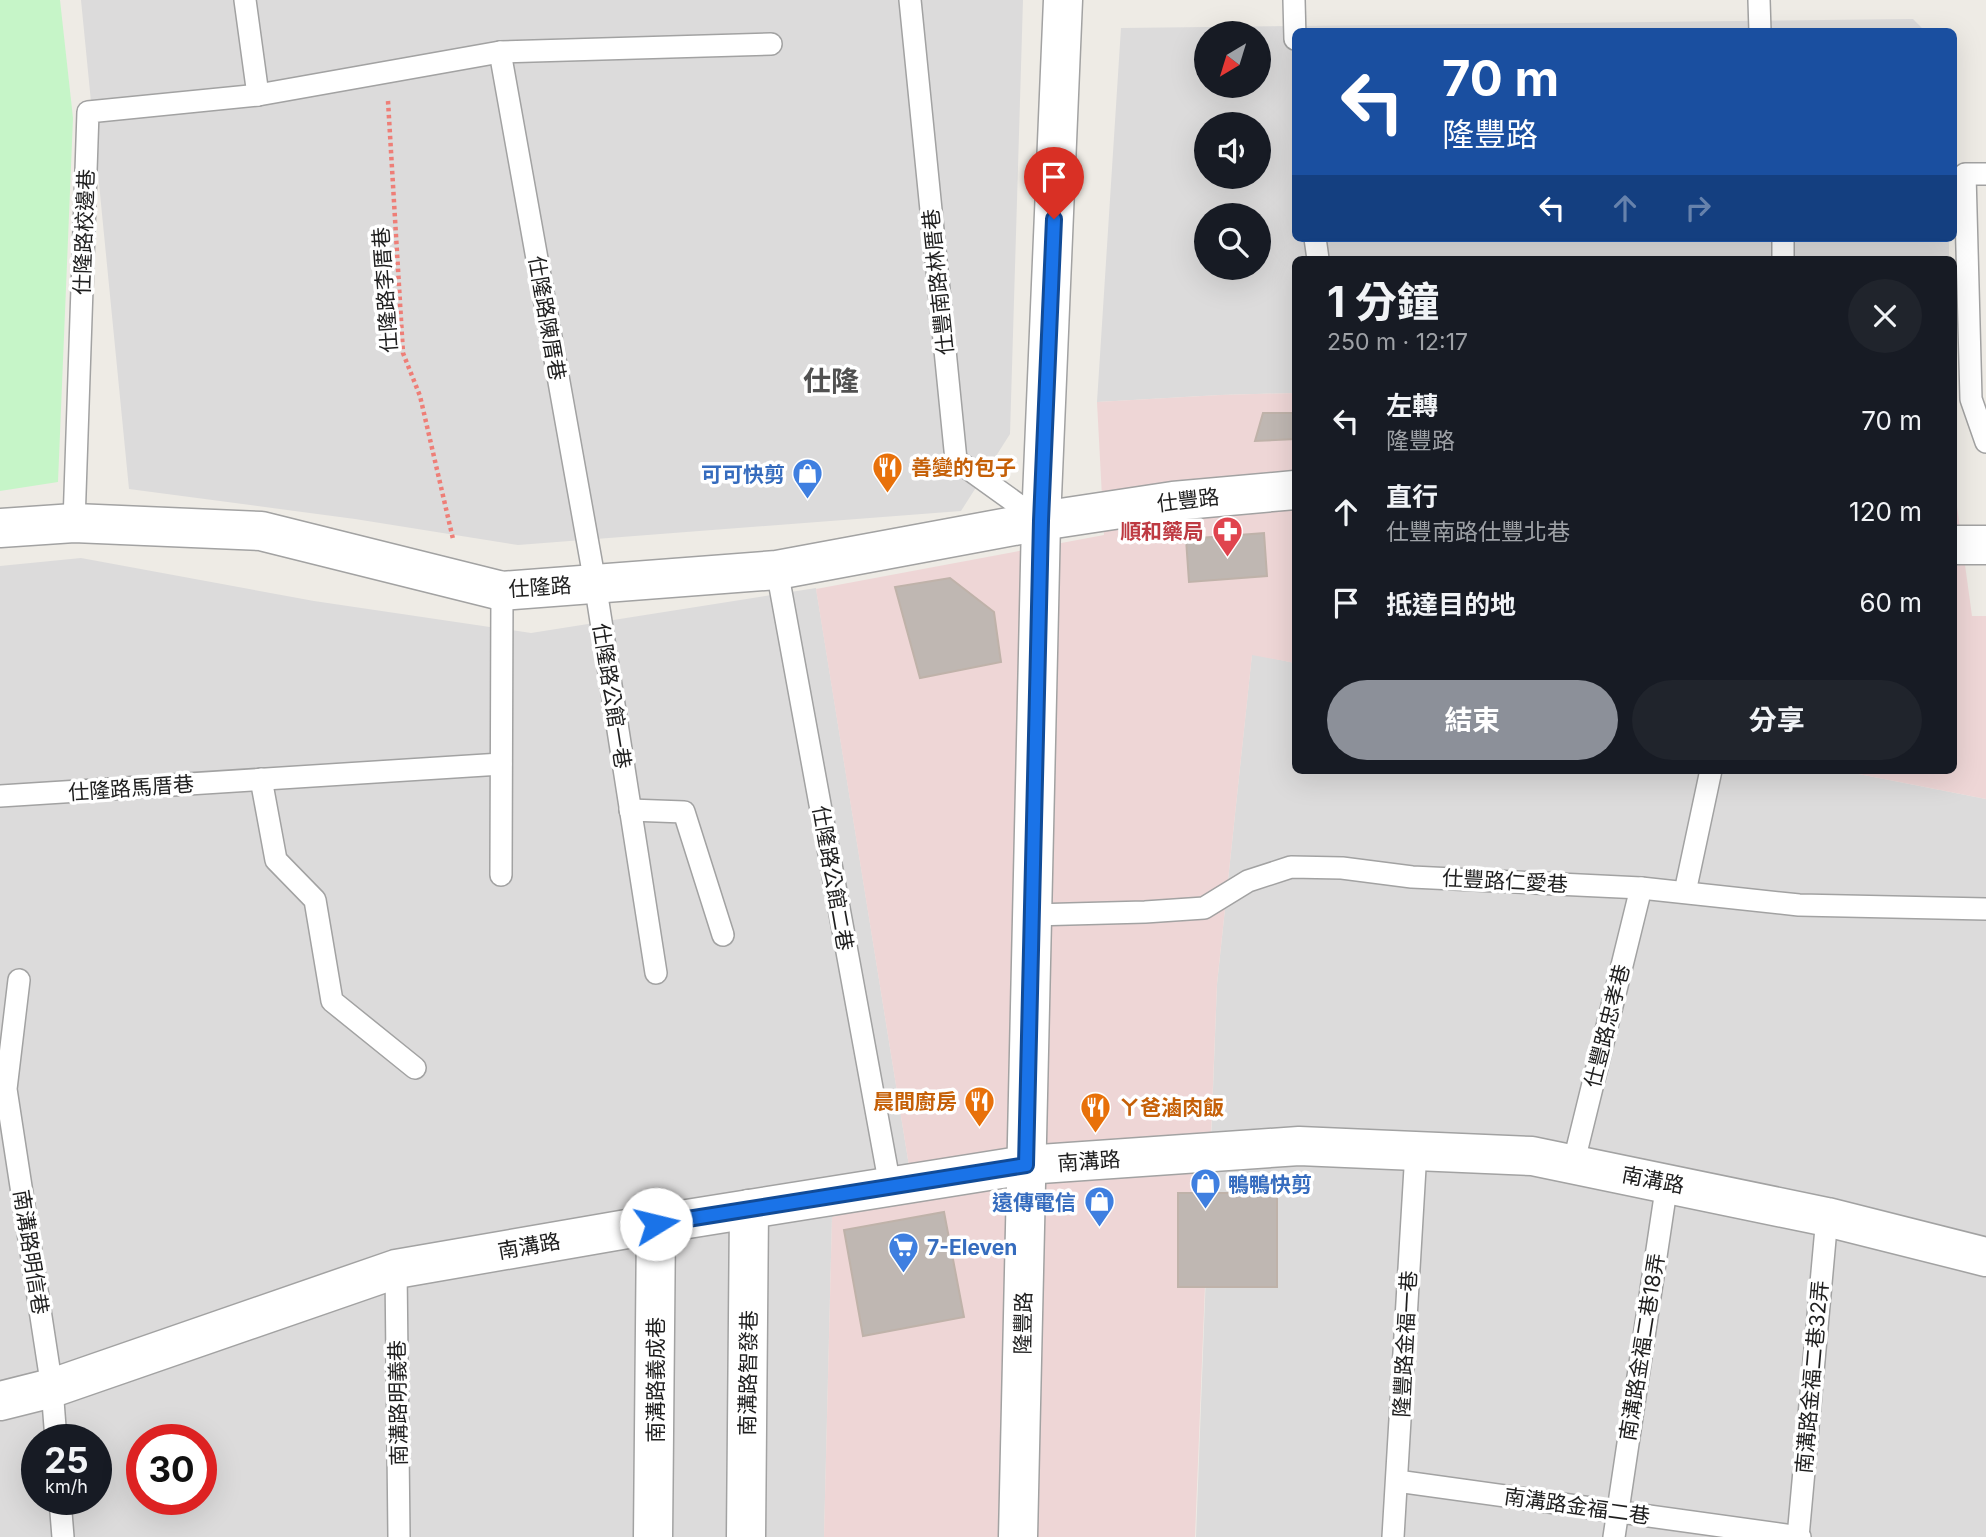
<!DOCTYPE html>
<html lang="zh-TW">
<meta charset="utf-8">
<style>
:root{--surface:#171b24;--page:#20242c;--text:#f1f3f6;--muted:#9ea1a6;--accent:#8c9099}
body{margin:0;font-family:Inter,"Noto Sans TC",sans-serif;background:var(--page);color:var(--text);height:100vh;display:flex;flex-direction:column;font-size:26px;white-space:nowrap}
*{box-sizing:border-box;margin:0}
p{font-size:23px;color:var(--muted)}
.icon{flex:none;width:38px;height:38px;fill:none;stroke:currentColor;stroke-width:2;stroke-linecap:round;stroke-linejoin:round}
.map{position:relative;flex:1;overflow:hidden}
.drawer{position:absolute;left:1292px;top:256px;width:665px;height:518px;display:flex;flex-direction:column;background:var(--surface);border-radius:10px;box-shadow:0 7px 28px #0002}
.drawer>*{flex:none}
.hud{position:absolute;left:1292px;top:28px;width:665px;height:214px;border-radius:10px;box-shadow:0 7px 28px #0002;background:#1a4fa0;color:#fff;overflow:hidden}
.needle{width:46px;rotate:218deg}
.buttons{position:absolute;left:1194px;top:21px;display:grid;gap:14px}
.buttons a{display:grid;place-items:center;width:77px;height:77px;border-radius:50%;background:var(--surface);box-shadow:0 7px 28px #0002;font-size:35px}
.speed{position:absolute;left:21px;top:1424px;display:flex;gap:14px;font-size:35px;font-weight:700;text-align:center}
.speed>*{display:grid;place-content:center;width:91px;height:91px;border-radius:50%;background:var(--surface);box-shadow:0 7px 28px #0002;line-height:1}
.speed small{font-size:18px;font-weight:400}
.speed .limit{border:10px solid #d22;background:#fff;color:#111}
.pin{position:absolute;display:grid;place-items:center;width:60px;height:60px;color:#fff;margin:-72px -30px;border-radius:50% 50% 50% 0;rotate:-45deg;box-shadow:0 0 7px #0007}
.pin .icon{rotate:45deg}
.me{position:absolute;width:77px;margin:-38px;rotate:81deg;stroke-linejoin:round;filter:drop-shadow(0 0 5px #0008)}
.turn{display:flex;align-items:center;gap:24px;height:147px;padding:0 35px;font-size:32px}
.turn .icon{width:91px;height:91px;stroke-width:2.5}
.turn b{display:block;font-size:49px;line-height:60px}
.lanes{display:flex;align-items:center;height:66px;padding:0 35px;background:#0003;justify-content:center;gap:35px;direction:ltr}
.lanes .off{opacity:.35}
.round{display:grid;place-items:center;flex:none;width:74px;height:74px;border-radius:37px;background:var(--page)}
.summary{display:flex;align-items:center;justify-content:space-between;height:119px;padding:0 35px}
h1{font-size:42px;font-weight:700;line-height:52px}
.primary-button{display:flex;gap:14px;margin-top:auto;padding:14px 35px}
.primary-button a{flex:1;height:80px;border-radius:42px;background:var(--accent);color:#fff;font-size:28px;font-weight:700;line-height:80px;text-align:center}
.primary-button a+a{background:var(--page);color:var(--text)}
ul{padding:0;list-style:none}
li{display:flex;align-items:center;gap:21px;height:91px;padding:0 35px}
li div{flex:1}
li b{display:block;font-size:26px}
li em{font-style:normal}
.map>svg:first-child{display:block}
.residential{fill:#dcdbdb;fill-rule:evenodd}
.commercial{fill:#eed6d6}
.park{fill:#c6f5c8}
.building{fill:#bfb7b2;stroke:#bfb2a9;stroke-width:2}
.lines{fill:none;stroke-linecap:round;stroke-linejoin:round}
.service-casing{stroke:#a2a2a2;stroke-width:24}
.minor-casing{stroke:#a2a2a2;stroke-width:41}
.tertiary-casing{stroke:#a2a2a2;stroke-width:41}
.path{stroke:#ee7e77;stroke-width:4.5;stroke-dasharray:3.5 3.5;stroke-linecap:butt}
.service{stroke:#fff;stroke-width:21}
.minor{stroke:#fff;stroke-width:38}
.tertiary{stroke:#fff;stroke-width:38}
.route-casing{stroke:#114b97;stroke-width:18}
.route{stroke:#1a73e8;stroke-width:12}
.labels{text-anchor:middle;dominant-baseline:central;stroke-width:7;stroke-linejoin:round;paint-order:stroke}
.street-label{font-size:21px;fill:#1e1e1e;stroke:#fff}
.food-label{font-size:21px;font-weight:bold;fill:#c56008;stroke:#fff;text-anchor:start}
.shop-label{font-size:21px;font-weight:bold;fill:#366cbe;stroke:#fff;text-anchor:end}
.health-label{font-size:21px;font-weight:bold;fill:#be3a42;stroke:#fff;text-anchor:end}
.district-label{font-size:28px;font-weight:bold;fill:#515151;stroke:#fff}
</style>
<div class="map">
<svg width="1986" height="1537" viewBox="0 0 1986 1537">
<rect width="100%" height="100%" fill="#eeebe5"/>
<g class="residential">
<polygon points="81,0 1023,0 1010,434 961,511 518,545 355,519 129,489"/>
<path d="M1913,19L1925,31L1295,32V238H1949V259H1295V393L1220,395L1097,402L1121,28ZM1206,33H1258V86H1206ZM1206,124H1258V177H1206ZM1206,215H1258V268H1206Z"/>
<path d="M81,558L314,601L531,633L816,588L914,1197L832,1217L824,1537H0V566ZM37,1440H96V1500H37ZM142,1440H201V1500H142Z"/>
<polygon points="1252,654 1295,663 1295,770 1838,770 1986,799 1986,1537 1196,1537 1217,984"/>
</g>
<g class="commercial">
<polygon points="1295,393 1295,663 1252,655 1217,984 1195,1537 824,1537 832,1217 914,1197 816,589 1104,535 1097,402 1220,395"/>
<polygon points="1953,477 1972,616 1986,616 1986,799 1838,770 1953,770"/>
</g>
<polygon class="park" points="0,0 60,0 73,118 58,482 0,491"/>
<g class="building">
<polygon points="1263,413 1295,413 1295,439 1255,441"/>
<polygon points="1264,533 1267,576 1189,582 1186,539"/>
<polygon points="950,578 994,612 1001,662 920,678 895,587"/>
<rect x="1178" y="1193" width="99" height="94"/>
<polygon points="944,1212 964,1317 863,1336 844,1230"/>
</g>
<g class="lines">
<defs>
<g id="service">
<polyline points="245,0 258,95"/>
<polyline points="910,0 956,460 1041,521"/>
<polyline points="1294,0 1295,39"/>
<polyline points="1759,0 1760,32"/>
<polyline points="500,52 595,583 656,973"/>
<polyline points="1986,174 1965,174 1971,399 1986,442"/>
<polyline points="1315,238 1318,259"/>
<polyline points="1783,238 1783,259"/>
<polyline points="74,523 88,112 258,95 500,52 771,44"/>
<polyline points="777,570 890,1186"/>
<polyline points="261,779 276,860 315,900 332,1001 415,1068"/>
<polyline points="0,796 501,764"/>
<polyline points="630,810 684,812 723,935"/>
<polyline points="501,875 502,591"/>
<polyline points="1685,892 1711,770"/>
<polyline points="1032,915 1145,912 1204,908 1248,881 1291,867 1342,868 1412,877 1641,888 1799,905 1986,909"/>
<polyline points="19,980 6,1089 52,1388 56,1440"/>
<polyline points="1573,1165 1641,888"/>
<polyline points="396,1269 399,1537"/>
<polyline points="1397,1481 1800,1537"/>
<polyline points="60,1500 63,1537"/>
<polyline points="1393,1537 1416,1151"/>
<polyline points="1614,1537 1667,1183"/>
<polyline points="1798,1537 1827,1217"/>
</g>
<g id="minor">
<polyline points="1041,521 1063,0"/>
<polyline points="0,1401 52,1388 396,1269 656,1224 1026,1165 1299,1146 1532,1156 1827,1217 1986,1257"/>
<polyline points="653,1537 656,1224"/>
<polyline points="746,1537 749,1209"/>
</g>
<g id="tertiary">
<polyline points="0,528 74,523 261,531 502,591 777,570 1041,521 1173,501 1295,490"/>
<polyline points="1953,545 1986,545"/>
<polyline points="1018,1537 1041,521"/>
</g>
</defs>
<use href="#service" class="service-casing"/>
<use href="#minor" class="minor-casing"/>
<use href="#tertiary" class="tertiary-casing"/>
<polyline class="path" points="388,101 403,353 420,396 453,539"/>
<use href="#service" class="service"/>
<use href="#minor" class="minor"/>
<use href="#tertiary" class="tertiary"/>
</g>
<g class="lines">
<defs>
<polyline id="route" points="656,1224 1026,1165 1041,521 1054,219"/>
</defs>
<use href="#route" class="route-casing"/>
<use href="#route" class="route"/>
</g>
<defs>
<symbol id="restaurant-pin" viewBox="-11 -11 22 30"><path d="M0 17L-7.5 6A9.5 9.5 0 1 1 7.5 6Z" fill="#e8710a" stroke="#fff"/><path d="M-5-6h1v4h1v-4h1v4h1v-4h1v5L-1.5 .5V6h-2V.5L-5-1ZM5-6V6H3V1.5H1.5Q1.5-4 5-6Z" fill="#fff"/></symbol>
<symbol id="shop-pin" viewBox="-11 -11 22 30"><path d="M0 17L-7.5 6A9.5 9.5 0 1 1 7.5 6Z" fill="#3f7fe0" stroke="#fff"/><path d="M-5-2.5h2.3a2.7 3.5 0 0 1 5.4 0H5L5.5 6h-11ZM-1.5-2.5h3a1.5 2.3 0 0 0-3 0Z" fill="#fff"/></symbol>
<symbol id="pharmacy-pin" viewBox="-11 -11 22 30"><path d="M0 17L-7.5 6A9.5 9.5 0 1 1 7.5 6Z" fill="#e0444e" stroke="#fff"/><path d="M-2-6h4v4h4v4h-4v4h-4v-4h-4v-4h4Z" fill="#fff"/></symbol>
<symbol id="supermarket-pin" viewBox="-11 -11 22 30"><path d="M0 17L-7.5 6A9.5 9.5 0 1 1 7.5 6Z" fill="#3f7fe0" stroke="#fff"/><path d="M-6-5.5h2.5l.6 2H6L4.5 2H-2.5L-4.4-4H-6ZM-1.5 3.2a1.3 1.3 0 1 0 .1 0ZM3 3.2a1.3 1.3 0 1 0 .1 0Z" fill="#fff"/></symbol>
</defs>
<g fill-rule="evenodd">
<use href="#restaurant-pin" x="870" y="450" width="35" height="47"/>
<use href="#shop-pin" x="790" y="456" width="35" height="47"/>
<use href="#pharmacy-pin" x="1210" y="514" width="35" height="47"/>
<use href="#restaurant-pin" x="962" y="1084" width="35" height="47"/>
<use href="#restaurant-pin" x="1078" y="1090" width="35" height="47"/>
<use href="#shop-pin" x="1188" y="1166" width="35" height="47"/>
<use href="#shop-pin" x="1082" y="1184" width="35" height="47"/>
<use href="#supermarket-pin" x="886" y="1230" width="35" height="47"/>
</g>
<g class="labels">
<g class="street-label">
<text transform="translate(84 232) rotate(-88)">仕隆路校邊巷</text>
<text transform="translate(938 282) rotate(-96)">仕豐南路林厝巷</text>
<text transform="translate(385 290) rotate(-94)">仕隆路李厝巷</text>
<text transform="translate(547 318) rotate(80)">仕隆路陳厝巷</text>
<text transform="translate(1188 500) rotate(-7)">仕豐路</text>
<text transform="translate(540 587) rotate(-4)">仕隆路</text>
<text transform="translate(612 696) rotate(81)">仕隆路公館一巷</text>
<text transform="translate(131 788) rotate(-4)">仕隆路馬厝巷</text>
<text transform="translate(833 878) rotate(80)">仕隆路公館二巷</text>
<text transform="translate(1505 881) rotate(3)">仕豐路仁愛巷</text>
<text transform="translate(1607 1026) rotate(-76)">仕豐路忠孝巷</text>
<text transform="translate(1089 1161) rotate(-4)">南溝路</text>
<text transform="translate(1653 1180) rotate(11)">南溝路</text>
<text transform="translate(529 1246) rotate(-10)">南溝路</text>
<text transform="translate(31 1252) rotate(81)">南溝路明信巷</text>
<text transform="translate(1023 1323) rotate(-89)">隆豐路</text>
<text transform="translate(1405 1344) rotate(-87)">隆豐路金福一巷</text>
<text transform="translate(1642 1347) rotate(-81)">南溝路金福二巷18弄</text>
<text transform="translate(748 1373) rotate(-89)">南溝路智發巷</text>
<text transform="translate(1812 1377) rotate(-85)">南溝路金福二巷32弄</text>
<text transform="translate(655 1380) rotate(-90)">南溝路義成巷</text>
<text transform="translate(398 1403) rotate(-91)">南溝路明義巷</text>
<text transform="translate(1577 1506) rotate(8)">南溝路金福二巷</text>
</g>
<g class="food-label">
<text x="911" y="467">善變的包子</text>
<text x="957" y="1101" text-anchor="end">晨間廚房</text>
<text x="1119" y="1107">ㄚ爸滷肉飯</text>
</g>
<g class="shop-label">
<text x="785" y="474">可可快剪</text>
<text x="1228" y="1184" text-anchor="start">鴨鴨快剪</text>
<text x="1076" y="1202">遠傳電信</text>
<text x="927" y="1247" text-anchor="start">7-Eleven</text>
</g>
<g class="health-label">
<text x="1204" y="531">順和藥局</text>
</g>
<g class="district-label">
<text x="831" y="381">仕隆</text>
</g>
</g>
</svg>
<div class="buttons">
<a><svg class="needle" viewBox="-14 -14 28 28"><path d="M0-13l5 13h-10z" fill="#e53935"/><path d="M0 13l5-13h-10z" fill="#9ea1a6"/></svg></a>
<a><svg class="icon" aria-label="sound" viewBox="0 0 24 24"><path d="M4 9h4l5-4v14l-5-4H4zM17 9q2 3 0 6"/></svg></a>
<a><svg class="icon" aria-label="search" viewBox="0 0 24 24"><circle cx="10" cy="10" r="6"/><path d="M15 15l6 6"/></svg></a>
</div>
<div class="speed"><div>25<small>km/h</small></div><div class="limit">30</div></div>
<div class="pin" style="left:1054px;top:219px;background:#d93025"><svg class="icon" aria-label="arrive" viewBox="0 0 24 24"><path d="M6 21V4h12l-3 4 3 4H6"/></svg></div>
<svg class="me" style="left:656px;top:1224px" viewBox="-20 -20 40 40"><circle r="19" fill="#fff"/><path d="M0-13L10 11 0 6-10 11z" fill="#1a73e8"/></svg>
<div class="hud">
<div class="turn"><svg class="icon" aria-label="left" viewBox="0 0 24 24"><path d="M17 20v-9H6M10 6l-5 5 5 5"/></svg><div><b>70 m</b>隆豐路</div></div>
<div class="lanes"><svg class="icon" aria-label="left" viewBox="0 0 24 24"><path d="M17 20v-9H6M10 6l-5 5 5 5"/></svg><svg class="icon off" aria-label="ahead" viewBox="0 0 24 24"><path d="M12 20V5M6 11l6-6 6 6"/></svg><svg class="icon off" aria-label="right" viewBox="0 0 24 24"><path d="M7 20v-9h11M14 6l5 5-5 5"/></svg></div>
</div>
<section class="drawer">
<div class="summary"><div><h1>1 分鐘</h1><p>250 m · 12:17</p></div><a class="round"><svg class="icon" aria-label="close" viewBox="0 0 24 24"><path d="M6 6l12 12M18 6L6 18"/></svg></a></div>
<ul>
<li><svg class="icon" aria-label="left" viewBox="0 0 24 24"><path d="M17 20v-9H6M10 6l-5 5 5 5"/></svg><div><b>左轉</b><p>隆豐路</p></div><em>70 m</em></li>
<li><svg class="icon" aria-label="ahead" viewBox="0 0 24 24"><path d="M12 20V5M6 11l6-6 6 6"/></svg><div><b>直行</b><p>仕豐南路仕豐北巷</p></div><em>120 m</em></li>
<li><svg class="icon" aria-label="arrive" viewBox="0 0 24 24"><path d="M6 21V4h12l-3 4 3 4H6"/></svg><div><b>抵達目的地</b></div><em>60 m</em></li>
</ul>
<div class="primary-button"><a>結束</a><a>分享</a></div>
</section>
</div>
